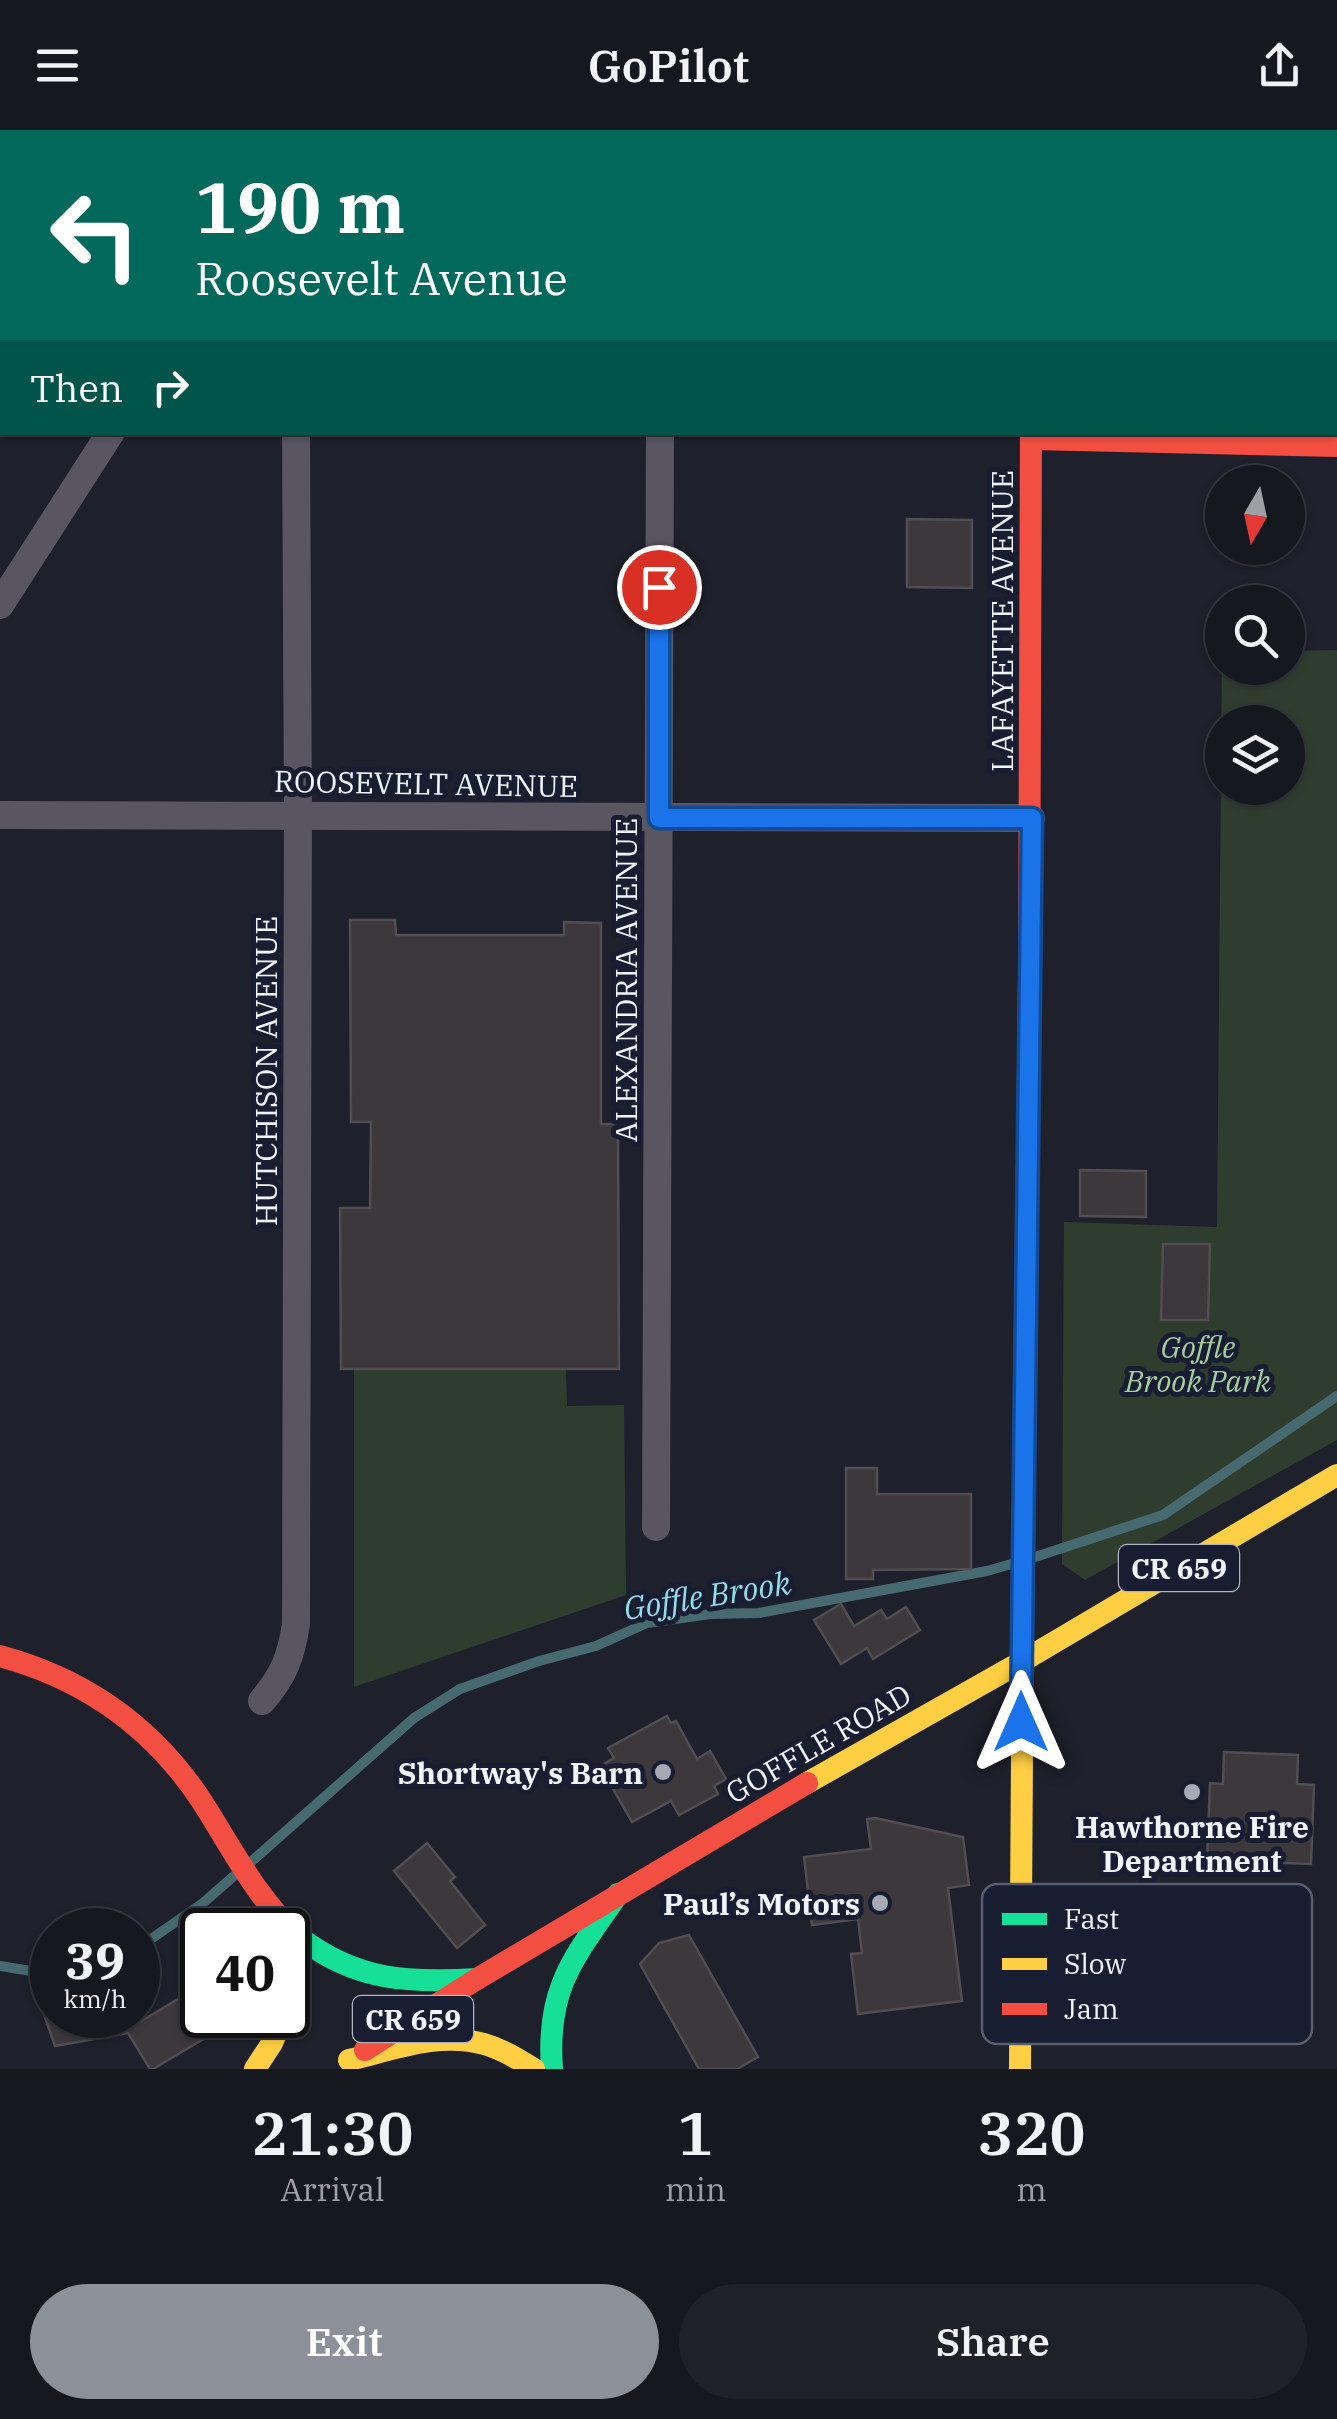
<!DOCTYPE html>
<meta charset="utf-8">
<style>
:root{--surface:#161820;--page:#1f2129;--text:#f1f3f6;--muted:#9ea0a5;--line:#35373e;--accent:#8c9099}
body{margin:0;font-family:"IBM Plex Serif",serif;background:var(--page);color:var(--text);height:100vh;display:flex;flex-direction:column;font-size:38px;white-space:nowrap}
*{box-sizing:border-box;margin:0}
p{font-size:32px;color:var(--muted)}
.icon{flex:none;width:55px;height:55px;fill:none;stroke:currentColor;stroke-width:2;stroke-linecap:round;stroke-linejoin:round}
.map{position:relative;height:1939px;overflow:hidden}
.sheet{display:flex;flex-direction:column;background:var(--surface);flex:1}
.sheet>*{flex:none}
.banner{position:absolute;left:0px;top:0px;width:1338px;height:305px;box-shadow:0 2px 8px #0004,0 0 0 2px var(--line);background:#00695c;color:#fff;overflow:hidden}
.needle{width:65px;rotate:189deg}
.fabs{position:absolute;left:1205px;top:335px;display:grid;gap:20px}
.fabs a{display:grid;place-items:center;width:100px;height:100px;border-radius:50%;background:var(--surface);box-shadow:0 2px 8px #0004,0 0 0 2px var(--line);font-size:50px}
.speed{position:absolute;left:30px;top:1778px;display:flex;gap:20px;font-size:50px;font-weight:700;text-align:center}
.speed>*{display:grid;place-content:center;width:130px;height:130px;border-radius:50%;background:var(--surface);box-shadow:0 2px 8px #0004,0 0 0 2px var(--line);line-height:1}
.speed small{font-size:25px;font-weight:400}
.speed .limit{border:5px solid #111;border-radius:15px;background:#fff;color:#111}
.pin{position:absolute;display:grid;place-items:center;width:85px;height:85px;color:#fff;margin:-42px;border:5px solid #fff;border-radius:50%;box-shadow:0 2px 10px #0007}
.me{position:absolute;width:110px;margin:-55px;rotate:0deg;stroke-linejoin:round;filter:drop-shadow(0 0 8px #0008)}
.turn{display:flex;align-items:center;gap:35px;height:210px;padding:0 30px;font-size:45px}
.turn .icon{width:130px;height:130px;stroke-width:2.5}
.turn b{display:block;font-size:70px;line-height:85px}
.then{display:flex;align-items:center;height:95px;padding:0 30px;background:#0003;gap:20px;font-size:38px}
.eta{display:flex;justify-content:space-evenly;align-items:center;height:170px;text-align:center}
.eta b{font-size:60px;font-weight:600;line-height:70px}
.button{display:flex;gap:20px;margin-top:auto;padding:20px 30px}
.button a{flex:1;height:115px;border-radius:60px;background:var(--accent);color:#fff;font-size:40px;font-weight:600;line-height:115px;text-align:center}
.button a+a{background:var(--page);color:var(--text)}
header{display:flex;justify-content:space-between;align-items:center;height:130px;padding:0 30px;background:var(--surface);font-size:45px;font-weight:600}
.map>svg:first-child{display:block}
.green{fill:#2f3d2f;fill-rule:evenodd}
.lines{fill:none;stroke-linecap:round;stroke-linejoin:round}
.stream{stroke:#466a70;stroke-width:10}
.building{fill:#3c383c;stroke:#514d51;stroke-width:2.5}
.street{stroke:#595661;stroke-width:28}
.fast{stroke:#16e098;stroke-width:22}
.slow{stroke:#ffcf43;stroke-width:22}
.jam{stroke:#f24e42;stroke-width:22}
.route-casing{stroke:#114b97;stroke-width:25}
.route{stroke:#1a73e8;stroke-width:18}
.poi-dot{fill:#a7aab4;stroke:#181d31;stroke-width:4}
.labels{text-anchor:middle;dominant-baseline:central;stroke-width:10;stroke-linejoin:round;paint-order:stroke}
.shield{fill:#181d31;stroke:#b0b4c0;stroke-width:2.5}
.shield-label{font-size:28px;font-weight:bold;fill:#f1f4fd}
.street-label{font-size:30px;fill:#f1f4fd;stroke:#181d31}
.park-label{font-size:30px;font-style:italic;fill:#a4cda0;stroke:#181d31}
.poi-label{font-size:30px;font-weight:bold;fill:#f1f4fd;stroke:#181d31;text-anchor:end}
.water-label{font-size:32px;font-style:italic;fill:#93dde9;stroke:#181d31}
.key{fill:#181d31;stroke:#595e6e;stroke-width:2.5}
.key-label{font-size:28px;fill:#f1f4fd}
</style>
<header><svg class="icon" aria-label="menu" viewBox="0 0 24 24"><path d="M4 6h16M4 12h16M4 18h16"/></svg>GoPilot<svg class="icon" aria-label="share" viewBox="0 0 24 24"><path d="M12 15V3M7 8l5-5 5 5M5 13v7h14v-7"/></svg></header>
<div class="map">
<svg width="1337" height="1939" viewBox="0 0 1337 1939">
<rect width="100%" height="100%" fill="#1e202b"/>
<g class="green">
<path d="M1337,520V1310L1085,1450L1062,1434L1064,1092L1217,1097L1222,522V538H1288V521ZM1222,592H1288V658H1222Z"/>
<polygon points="354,1239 566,1239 567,1276 624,1275 626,1465 354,1557"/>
</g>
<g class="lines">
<g class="stream">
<polyline points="1032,1428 1163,1385 1337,1266"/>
<polyline points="252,1731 414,1588 460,1559 539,1531 596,1516 647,1493 710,1484 759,1483 987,1441 1015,1433"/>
<polyline points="138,1818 203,1773 235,1745"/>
<polyline points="0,1836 37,1842 52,1838"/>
</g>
</g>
<g class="building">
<polygon points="907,389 972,390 972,458 907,457"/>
<polygon points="350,790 395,790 396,805 564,805 564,792 601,793 601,994 618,994 619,1239 341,1239 340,1078 370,1078 371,992 351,992"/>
<polygon points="1080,1040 1146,1041 1146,1087 1080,1086"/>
<polygon points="1163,1114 1210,1114 1208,1190 1161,1190"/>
<polygon points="846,1338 877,1338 877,1364 971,1364 971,1439 873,1440 873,1449 846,1449"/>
<polygon points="841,1474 854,1496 881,1480 887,1489 906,1477 920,1500 873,1529 867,1518 841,1534 814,1490"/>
<polygon points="667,1586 671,1593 676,1591 697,1629 710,1621 726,1649 714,1656 718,1664 679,1685 671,1671 632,1692 600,1636 614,1628 608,1618"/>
<polygon points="1224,1622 1298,1625 1297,1654 1314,1655 1311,1734 1207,1730 1210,1653 1223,1654"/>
<polygon points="875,1688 963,1707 969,1755 948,1758 962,1871 858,1884 851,1824 862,1823 858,1789 812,1795 804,1727 871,1719 867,1689"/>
<polygon points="427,1713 455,1747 450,1751 485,1795 457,1818 394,1741"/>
<polygon points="689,1805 758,1927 737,1939 699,1939 640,1834 659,1813"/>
<polygon points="180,1868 205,1908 153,1939 150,1939 128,1903 55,1916 41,1876 52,1871 52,1885 125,1885 131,1897"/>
</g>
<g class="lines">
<g class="street">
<polyline points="307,2 309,0"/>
<polyline points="661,2 661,0"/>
<polyline points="0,475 111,302"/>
<path d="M0,685C344,683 688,688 1031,688"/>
<polyline points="656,1397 660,302"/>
<path d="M262,1571C284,1545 291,1527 296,1494L298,683L296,302"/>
</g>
<g class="fast">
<polyline points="1033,0 1033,2"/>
<polyline points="1024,1305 1029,848"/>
<path d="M299,1807C356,1851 408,1853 477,1849"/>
<path d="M552,1939C546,1857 574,1828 618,1764"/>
</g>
<g class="slow">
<polyline points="807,1653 1021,1532 1337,1345"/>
<path d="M349,1930C392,1920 440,1901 484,1914C502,1919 518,1929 534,1939"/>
<polyline points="255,1939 272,1913 284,1885"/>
<polyline points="1020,1939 1024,1305"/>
</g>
<g class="jam">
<polyline points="1031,309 1337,316"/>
<polyline points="1029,848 1031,302"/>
<path d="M0,1526C85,1549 152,1596 201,1670C232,1718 256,1768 299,1807"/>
<polyline points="288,1845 288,1871"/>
<polyline points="365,1920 477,1849 807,1653"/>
</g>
</g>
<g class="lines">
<defs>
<polyline id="route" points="659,457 659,688 1032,688 1021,1592"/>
</defs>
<use href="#route" class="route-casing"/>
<use href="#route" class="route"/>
</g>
<g class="poi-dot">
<circle cx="663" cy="1642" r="10"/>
<circle cx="1192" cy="1662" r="10"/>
<circle cx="880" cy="1773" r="10"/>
</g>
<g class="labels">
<g class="shield">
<rect x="1119" y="1415" width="120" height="46" rx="8"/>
<rect x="353" y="1866" width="120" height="46" rx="8"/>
</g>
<g class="shield-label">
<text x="1179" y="1438">CR 659</text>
<text x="413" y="1889">CR 659</text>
</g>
<g class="street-label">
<text transform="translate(1001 491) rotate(-90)">LAFAYETTE AVENUE</text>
<text transform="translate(426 653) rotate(1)">ROOSEVELT AVENUE</text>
<text transform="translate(625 850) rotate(-90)">ALEXANDRIA AVENUE</text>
<text transform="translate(265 941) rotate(-90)">HUTCHISON AVENUE</text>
<text transform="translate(818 1613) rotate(-30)">GOFFLE ROAD</text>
</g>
<g class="park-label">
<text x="1198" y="1216">Goffle<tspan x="1198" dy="34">Brook Park</tspan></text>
</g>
<g class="poi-label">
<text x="643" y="1642">Shortway's Barn</text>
<text x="1192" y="1696" text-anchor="middle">Hawthorne Fire<tspan x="1192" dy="34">Department</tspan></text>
<text x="860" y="1773">Paul’s Motors</text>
</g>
<g class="water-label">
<text transform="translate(707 1465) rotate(-9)">Goffle Brook</text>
</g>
</g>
<rect x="982" y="1754" width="330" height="160" rx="15" class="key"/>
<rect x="1002" y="1783" width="45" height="12" fill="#16e098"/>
<rect x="1002" y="1828" width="45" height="12" fill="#ffcf43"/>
<rect x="1002" y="1873" width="45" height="12" fill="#f24e42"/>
<g class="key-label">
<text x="1064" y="1799">Fast</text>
<text x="1064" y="1844">Slow</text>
<text x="1064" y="1889">Jam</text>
</g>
</svg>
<div class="fabs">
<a><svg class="needle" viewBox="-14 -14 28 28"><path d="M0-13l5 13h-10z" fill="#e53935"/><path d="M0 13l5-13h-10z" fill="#9ea0a5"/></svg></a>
<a><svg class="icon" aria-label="search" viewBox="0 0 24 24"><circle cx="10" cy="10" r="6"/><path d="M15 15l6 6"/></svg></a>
<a><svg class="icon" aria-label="layers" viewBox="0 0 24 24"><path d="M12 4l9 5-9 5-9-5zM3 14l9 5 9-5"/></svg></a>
</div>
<div class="speed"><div>39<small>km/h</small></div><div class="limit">40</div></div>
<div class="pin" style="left:659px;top:457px;background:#d93025"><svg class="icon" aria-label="arrive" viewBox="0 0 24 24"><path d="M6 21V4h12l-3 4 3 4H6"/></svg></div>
<svg class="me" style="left:1021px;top:1592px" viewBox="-20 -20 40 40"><path d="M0-17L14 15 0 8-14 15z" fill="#1a73e8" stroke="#fff" stroke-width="4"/></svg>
<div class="banner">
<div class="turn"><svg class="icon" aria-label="left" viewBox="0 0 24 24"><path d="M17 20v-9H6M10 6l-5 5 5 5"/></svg><div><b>190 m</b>Roosevelt Avenue</div></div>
<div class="then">Then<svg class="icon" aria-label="right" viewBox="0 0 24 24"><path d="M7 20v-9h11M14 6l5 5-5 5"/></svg></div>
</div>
</div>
<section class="sheet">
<div class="eta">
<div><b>21:30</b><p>Arrival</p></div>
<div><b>1</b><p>min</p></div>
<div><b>320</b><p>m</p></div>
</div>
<div class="button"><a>Exit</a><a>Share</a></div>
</section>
